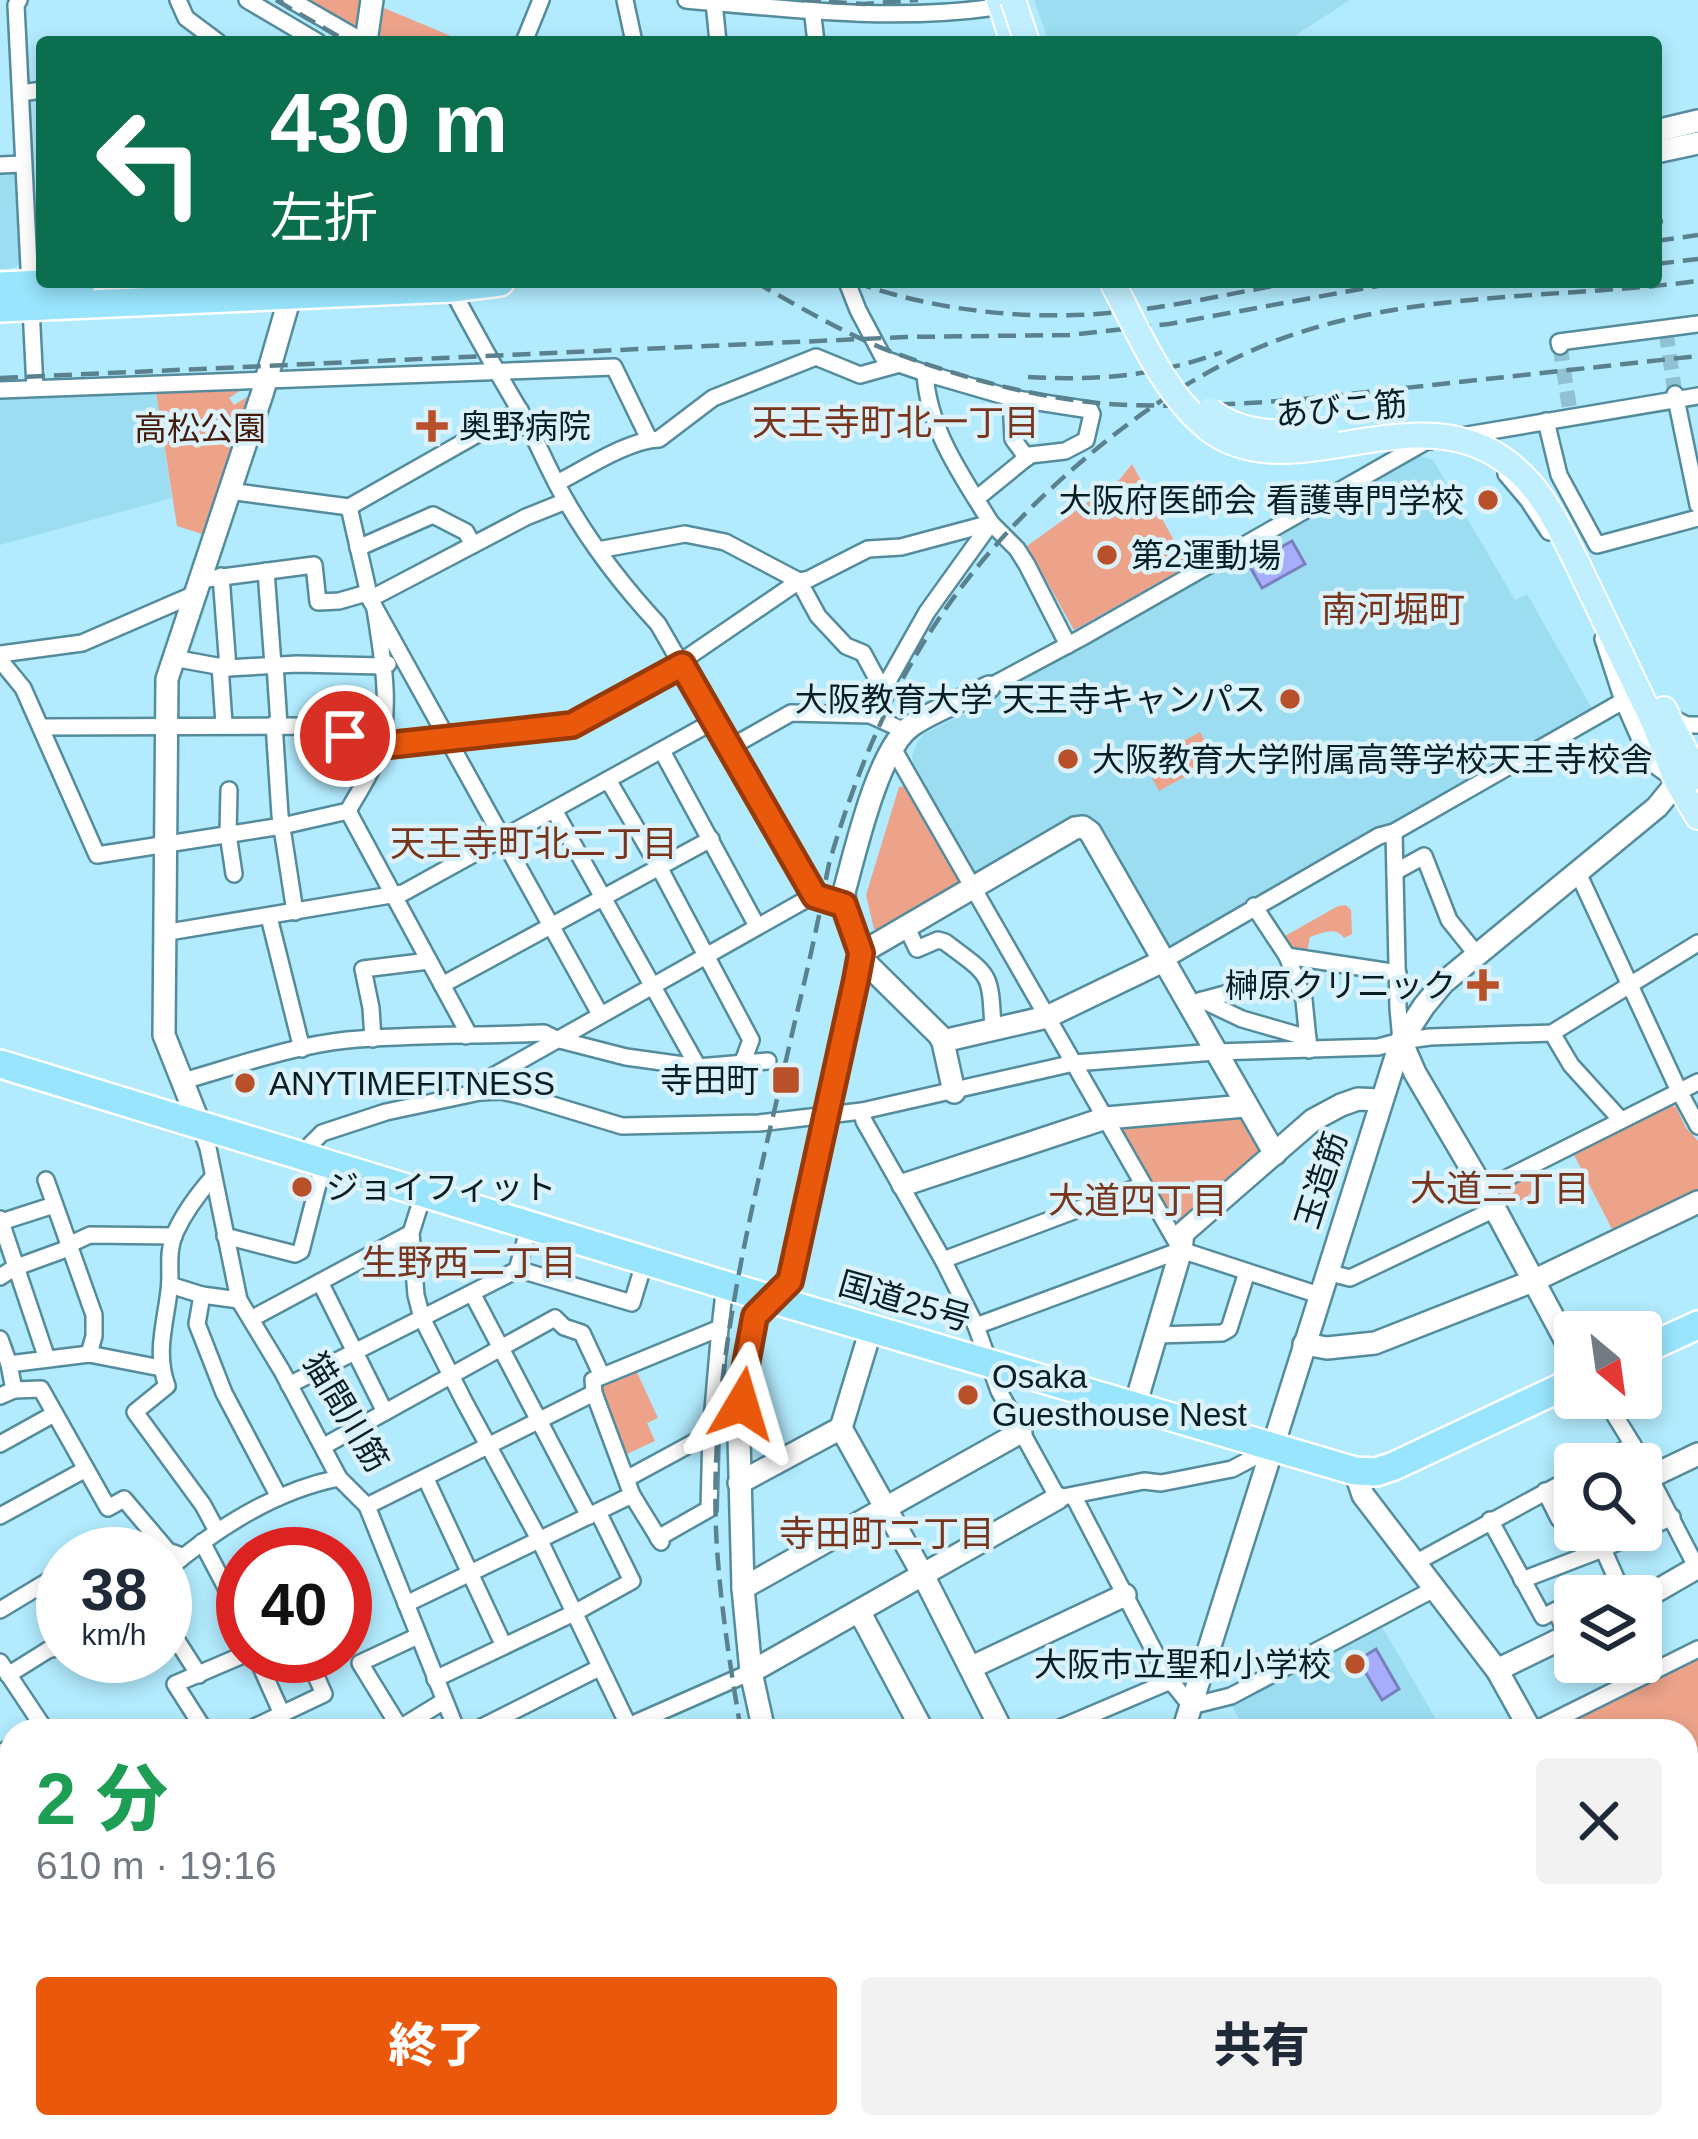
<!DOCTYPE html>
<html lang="ja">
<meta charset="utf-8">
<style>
:root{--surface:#fff;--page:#f2f2f3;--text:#1f2937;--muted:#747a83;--accent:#ea580c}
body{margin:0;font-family:Helvetica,"Noto Sans JP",sans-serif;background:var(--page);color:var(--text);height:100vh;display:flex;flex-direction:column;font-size:45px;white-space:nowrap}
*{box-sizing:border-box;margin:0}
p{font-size:39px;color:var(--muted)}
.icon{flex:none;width:66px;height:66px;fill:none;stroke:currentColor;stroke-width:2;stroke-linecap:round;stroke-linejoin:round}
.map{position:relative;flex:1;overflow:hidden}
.side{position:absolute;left:0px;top:1719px;width:1698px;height:420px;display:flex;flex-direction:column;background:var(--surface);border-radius:36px 36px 0 0;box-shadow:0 6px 18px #0003}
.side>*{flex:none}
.hud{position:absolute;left:36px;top:36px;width:1626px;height:252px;border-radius:12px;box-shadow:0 6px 18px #0003;background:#0b6e4f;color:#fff;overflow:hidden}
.needle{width:78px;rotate:151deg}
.buttons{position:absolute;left:1554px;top:1311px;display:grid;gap:24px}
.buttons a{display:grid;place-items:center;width:108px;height:108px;border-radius:12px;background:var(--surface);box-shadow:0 6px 18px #0003;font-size:60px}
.speed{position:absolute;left:36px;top:1527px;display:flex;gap:24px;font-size:60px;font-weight:700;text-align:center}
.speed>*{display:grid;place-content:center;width:156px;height:156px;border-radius:50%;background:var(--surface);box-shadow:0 6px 18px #0003;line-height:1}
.speed small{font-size:30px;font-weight:400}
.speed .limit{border:18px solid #d22;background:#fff;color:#111}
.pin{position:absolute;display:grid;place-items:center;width:102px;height:102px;color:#fff;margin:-51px;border:6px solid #fff;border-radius:50%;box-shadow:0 3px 12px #0007}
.me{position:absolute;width:132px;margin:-66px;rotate:7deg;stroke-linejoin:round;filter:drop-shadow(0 0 9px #0008)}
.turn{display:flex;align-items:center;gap:42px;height:252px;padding:0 36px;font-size:54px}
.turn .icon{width:156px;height:156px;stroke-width:2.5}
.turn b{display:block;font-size:84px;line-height:102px}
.round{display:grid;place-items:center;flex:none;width:126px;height:126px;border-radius:12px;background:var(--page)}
.headline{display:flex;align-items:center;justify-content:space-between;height:204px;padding:0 36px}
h1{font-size:72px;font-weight:800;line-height:90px;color:#1e9e55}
.action{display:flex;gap:24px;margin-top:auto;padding:24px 36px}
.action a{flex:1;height:138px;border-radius:12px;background:var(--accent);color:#fff;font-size:48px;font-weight:800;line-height:138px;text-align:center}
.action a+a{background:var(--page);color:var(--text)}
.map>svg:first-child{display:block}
.built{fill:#9cddf1}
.green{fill:#eda38a}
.water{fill:#a7adfc;stroke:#7782bc;stroke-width:3}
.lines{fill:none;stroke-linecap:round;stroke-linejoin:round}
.street-tunnel{stroke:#90c2d3;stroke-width:15;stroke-dasharray:15 8;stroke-linecap:butt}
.street-casing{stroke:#558c9d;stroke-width:20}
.secondary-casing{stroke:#558c9d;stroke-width:26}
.primary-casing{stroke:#fff;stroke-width:28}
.highway-casing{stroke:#fff;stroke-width:32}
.street{stroke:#fff;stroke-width:15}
.secondary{stroke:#fff;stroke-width:21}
.primary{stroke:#c1effe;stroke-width:24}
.highway{stroke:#98e5fd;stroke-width:27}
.rail{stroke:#5a818e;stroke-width:4.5;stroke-dasharray:18 9;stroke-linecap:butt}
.primary-bridge-casing{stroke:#fff;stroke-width:28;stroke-linecap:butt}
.primary-bridge{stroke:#c1effe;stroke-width:24}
.route-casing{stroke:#983908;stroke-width:30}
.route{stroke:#ea580c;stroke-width:21}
.poi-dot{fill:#b8512a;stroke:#dcf2fa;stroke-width:4.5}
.labels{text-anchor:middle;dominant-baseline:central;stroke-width:9;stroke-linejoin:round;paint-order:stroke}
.street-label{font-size:33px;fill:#071e25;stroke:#dcf2fa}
.poi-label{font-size:33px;fill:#071e25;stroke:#dcf2fa;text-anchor:start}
.park-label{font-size:33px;fill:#451b0c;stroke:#dcf2fa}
.neighbourhood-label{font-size:36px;fill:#78351d;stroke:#dcf2fa}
</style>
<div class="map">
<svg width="1698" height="2139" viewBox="0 0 1698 2139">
<rect width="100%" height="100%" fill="#b2ebfe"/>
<g class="built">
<polygon points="1034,0 1350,0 1293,37 1293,42 1049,42"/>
<polygon points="0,173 13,173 17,177 21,263 14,268 0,269"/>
<polygon points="156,392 172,498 0,545 0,398"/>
<polygon points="1415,454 1433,460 1515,600 1527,594 1593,710 1168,951 1088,814 981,874 974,871 913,763 912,756 918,741 924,734 1016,688 1014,682"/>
<polygon points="1381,1625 1443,1731 1257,1731 1251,1721 1242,1725 1231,1704"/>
<polygon points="12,2106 12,2127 323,2127 318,2139 0,2139 0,2112"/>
</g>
<g class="green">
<polygon points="303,0 360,0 356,31"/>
<polygon points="384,8 465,42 379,42"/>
<polygon points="241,390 229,398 234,405 247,397 248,399 202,534 177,526 156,392"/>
<polygon points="1132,464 1188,566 1074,630 1027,546 1120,479"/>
<polygon points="1200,732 1215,760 1159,791 1144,763"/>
<polygon points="906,786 958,878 957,886 882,930 874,929 866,895 899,787"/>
<path d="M1346,905L1351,910L1352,934L1344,938C1335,926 1323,933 1310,937L1307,952L1295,953L1285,942V936L1338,906Z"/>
<polygon points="1668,1104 1676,1107 1686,1128 1698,1141 1698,1195 1614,1233 1573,1153"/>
<polygon points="1239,1116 1245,1120 1260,1145 1258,1152 1180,1220 1172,1219 1123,1131 1126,1124"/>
<polygon points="1527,1172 1540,1174 1542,1184 1524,1199 1511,1204 1503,1191 1509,1183"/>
<polygon points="635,1368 658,1418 647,1423 655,1441 627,1454 596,1386"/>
<polygon points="1698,1656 1698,1914 1686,1922 1686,1731 1550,1731"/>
</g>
<g class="water">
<polygon points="1292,541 1305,564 1262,588 1249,565"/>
<polygon points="1376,1649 1399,1689 1382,1700 1358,1660"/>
</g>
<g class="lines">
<g class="street-tunnel">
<polyline points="1666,332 1675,394"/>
<polyline points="1560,346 1570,412"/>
</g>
<defs>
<g id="street">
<polyline points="19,0 16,5 35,388"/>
<polyline points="178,0 186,18 218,42"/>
<polyline points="247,0 318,42"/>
<polyline points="291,0 364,42"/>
<polyline points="625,0 634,42"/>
<path d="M686,0C789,9 892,22 996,7"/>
<polyline points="811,0 816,42"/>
<polyline points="714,2 718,42"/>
<polyline points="524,42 541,0"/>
<polyline points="21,93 42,90"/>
<polyline points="0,165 23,164"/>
<polyline points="847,282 858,310 884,359 925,373"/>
<path d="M451,288C473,329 495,369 519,409C536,438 548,470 565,499C591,545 622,585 658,624L815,896"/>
<polyline points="1560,346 1559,342 1698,324"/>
<polyline points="0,390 614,367 649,439"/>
<polyline points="1675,394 1698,505"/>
<polyline points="1011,398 1013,439 1027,458"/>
<polyline points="1546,421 1559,475 1597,545 1698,518"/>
<polyline points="1455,437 1698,396"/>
<polyline points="1506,474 1528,500 1549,532"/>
<path d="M557,483C585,469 628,440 659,439L713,398L816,357L860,375L896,365"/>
<polyline points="229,491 349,507 520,410"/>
<polyline points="349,507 370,599 600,1014"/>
<polyline points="358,548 433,515 466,532 473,545"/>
<polyline points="598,550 685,534 725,542 799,581 818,616 846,646 863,653 883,690"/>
<polyline points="266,571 273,665"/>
<polyline points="221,576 228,668"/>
<polyline points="199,580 314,565 318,602 339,601 367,593"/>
<polyline points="370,599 526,517 566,501"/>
<polyline points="1603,639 1623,701 1650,762 1675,780"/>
<polyline points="0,654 82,643 195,594"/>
<polyline points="173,658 228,668 297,664 382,666 388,664"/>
<path d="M0,660L23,688L97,855L282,826L348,811C358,792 373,772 379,751C392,706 382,654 375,609"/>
<polyline points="275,665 279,725"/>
<polyline points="220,666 224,724"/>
<polyline points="989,687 1081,638 1425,442 1431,441"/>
<path d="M875,715L883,690L927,612L991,523C962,476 928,429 925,373L1011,398L1090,410L1092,414L1086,440L1065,451L1030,455L976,499"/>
<polyline points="1670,717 1687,725 1698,725"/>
<polyline points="274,724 280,815 295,912"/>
<polyline points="41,727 310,726 380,746 572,725 682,665 685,659 799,581 809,579 868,549 901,547 991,523 1017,549 1027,565 1068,645"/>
<polyline points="729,748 791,713 870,715 905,731"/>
<polyline points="894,750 1181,1250 1319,1295"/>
<polyline points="662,751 757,926"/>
<polyline points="608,780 659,867 751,1040 742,1064"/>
<polyline points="229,790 228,834 234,874"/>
<polyline points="554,810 698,1067"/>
<polyline points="348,811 466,1029 466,1036"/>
<polyline points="1394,832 1398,1008 1401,1041"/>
<polyline points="1395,872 1424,856 1449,920 1477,955"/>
<polyline points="1578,873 1679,1091 1698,1126"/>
<polyline points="1254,906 1287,956 1304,1000 1309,1050"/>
<polyline points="269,917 302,1049"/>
<path d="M906,926L917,949L938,940L945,942C991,977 990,970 993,1029"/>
<polyline points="163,933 403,893 714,721"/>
<polyline points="1287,956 1398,973"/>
<polyline points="1163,961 1379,836 1394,832 1623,701"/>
<polyline points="442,985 711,839"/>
<polyline points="1202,1000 1242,1019 1308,1038"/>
<polyline points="1199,1001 1295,975"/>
<polyline points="1552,1033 1571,1065 1621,1120"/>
<polyline points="373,1039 371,1008 363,969 429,961"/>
<path d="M183,1081C236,1066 291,1046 347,1040C411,1034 479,1036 544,1033L556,1039L626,1057L698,1067L768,1061"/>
<polyline points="480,1092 479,1084 807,899 815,896 845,905"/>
<polyline points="862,1111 864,1121 943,1260 976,1326 999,1391 1058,1498 1144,1481 1161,1483 1232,1469 1272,1448"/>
<polyline points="200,1126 208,1148 239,1300 282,1371 339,1478 367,1506 457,1731"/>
<polyline points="301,1154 322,1133 386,1112 480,1092 501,1091 523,1096 622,1126 759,1123 862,1111 1074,1063 1215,1052 1378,1047 1401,1041 1430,1037 1552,1033 1698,943"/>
<path d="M213,1177C198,1194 184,1213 175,1233C166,1255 172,1270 169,1291C165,1325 155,1353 167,1386L135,1412L203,1505L217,1531"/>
<polyline points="46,1180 94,1315 94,1336 89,1354"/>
<polyline points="1483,1190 1698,1082"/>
<polyline points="424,1192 411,1233 416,1295 422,1318 464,1401 540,1541 631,1731"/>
<polyline points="0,1219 47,1359"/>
<polyline points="1,1222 54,1205"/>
<polyline points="225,1236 295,1254 301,1251 324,1161"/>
<polyline points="68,1245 90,1235 174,1236"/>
<polyline points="943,1260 1143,1185"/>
<polyline points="517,1269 632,1303 645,1260"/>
<polyline points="1326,1272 1350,1278 1495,1209"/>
<polyline points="0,1277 14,1268 69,1248"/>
<polyline points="320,1282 385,1412"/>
<polyline points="170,1285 202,1295 239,1300"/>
<polyline points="472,1293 589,1516"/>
<polyline points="202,1295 197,1324 224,1393 279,1497"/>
<polyline points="251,1319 411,1233"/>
<polyline points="976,1326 1181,1250"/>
<polyline points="1157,1335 1222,1333 1229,1329 1247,1272"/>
<polyline points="0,1339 9,1364"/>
<polyline points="289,1385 517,1270 530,1224"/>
<polyline points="14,1390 41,1389 108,1508 124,1499 168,1551 182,1556"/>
<polyline points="0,1396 14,1390 9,1364 89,1354 161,1368"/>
<polyline points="1604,1398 1633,1445 1698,1570"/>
<polyline points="0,1444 54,1414"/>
<polyline points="324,1446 555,1318 564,1327 582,1333 602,1376"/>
<polyline points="1597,1464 1633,1445"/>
<polyline points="628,1478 711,1433 720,1328"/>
<polyline points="426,1479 504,1646"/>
<polyline points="1545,1491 1559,1519 1575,1510"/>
<polyline points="632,1495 661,1542"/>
<polyline points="1074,1497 1164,1670 1168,1682"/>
<polyline points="367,1506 594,1393"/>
<polyline points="0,1516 86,1469"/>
<polyline points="1490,1520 1543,1617 1556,1610 1567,1636"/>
<polyline points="658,1538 709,1509 711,1433"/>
<polyline points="202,1542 243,1620"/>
<polyline points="1603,1549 1624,1596"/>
<polyline points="113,1553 113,1554"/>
<polyline points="1415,1563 1575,1476"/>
<path d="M165,1572C215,1529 273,1491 339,1478"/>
<polyline points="1522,1580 1603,1549 1672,1517"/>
<polyline points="406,1604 632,1495 594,1393 593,1380 720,1328 725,1284"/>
<polyline points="0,1610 63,1572"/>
<polyline points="165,1622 199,1675"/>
<polyline points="256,1656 282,1714"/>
<polyline points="0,1662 46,1731"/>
<polyline points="8,1675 48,1650 63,1646"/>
<polyline points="435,1679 576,1612 632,1581 598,1512"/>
<polyline points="400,1728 360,1663 418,1636"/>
<polyline points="205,1731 175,1684 243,1655"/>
<polyline points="246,1731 324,1694 307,1656"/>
<polyline points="395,1731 444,1701"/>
<polyline points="474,1731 599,1668"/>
<polyline points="617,1731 751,1672"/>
<polyline points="1053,1731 1168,1682 1174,1685 1191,1706 1231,1696 1434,1589"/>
<polyline points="1533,1731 1698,1649"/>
<polyline points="0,1753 12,1747"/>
<polyline points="0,1822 12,1814"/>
<polyline points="0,1885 12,1903"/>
<polyline points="1686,1932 1698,1924"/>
<polyline points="0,1956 12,1946"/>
<polyline points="1686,2010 1698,2004"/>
<polyline points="1686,2070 1698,2095"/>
<polyline points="0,2102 12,2096"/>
<polyline points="766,2127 770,2139"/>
<polyline points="440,2139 465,2127"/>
<polyline points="543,2139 568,2127"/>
<polyline points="1116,2139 1140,2127"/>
<polyline points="1188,2139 1210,2127"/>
<polyline points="1309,2139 1331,2127"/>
<polyline points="1671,2139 1698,2124"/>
</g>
<g id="secondary">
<polyline points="366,42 372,0"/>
<polyline points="1656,131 1698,121"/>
<polyline points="1656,152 1698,143"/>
<polyline points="861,953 1075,828 1083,827 1090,832 1275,1154"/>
<polyline points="860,957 939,1035 943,1042 954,1092"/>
<polyline points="943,1041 1047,1017 1163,961"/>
<polyline points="1401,1041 1415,1073 1495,1209 1575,1358"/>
<polyline points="199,1123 164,1035 167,679 262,394 294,283"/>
<polyline points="903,1185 1106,1118 1245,1106"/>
<polyline points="871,1329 841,1428 923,1575 1002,1731"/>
<polyline points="1304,1344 1327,1348 1375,1343 1533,1281 1698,1202"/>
<polyline points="1135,1406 1181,1250 1183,1233 1313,1120 1341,1105 1358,1099 1381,1100"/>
<polyline points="1355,1471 1363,1495 1497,1670 1531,1731"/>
<polyline points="1650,1477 1698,1454"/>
<polyline points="739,1483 841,1428"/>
<polyline points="743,1588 1021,1432"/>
<polyline points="1641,1600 1698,1567"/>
<polyline points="859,1611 923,1731"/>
<polyline points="972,1667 1125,1595"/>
<polyline points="1497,1670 1575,1632"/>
<polyline points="751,1672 1058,1498"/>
<path d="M764,1731L751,1672L743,1588L739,1438L745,1370L755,1316L790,1281L856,980L861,953L845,905L844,892C855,853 878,749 911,726C934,710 964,700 989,687"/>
<polyline points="1183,1731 1401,1041 1424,1006 1443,983 1657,807 1684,774"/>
<polyline points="976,2127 979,2139"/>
<polyline points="1108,2127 1110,2139"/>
<polyline points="1422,2127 1429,2139"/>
<polyline points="396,2139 399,2127"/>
<polyline points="874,2139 901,2127"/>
<polyline points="1485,2139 1508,2127"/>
</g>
<g id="primary">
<polyline points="999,0 1013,42"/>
<polyline points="1576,561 1654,723 1677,782 1698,817"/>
<polyline points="1664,709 1698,777"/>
</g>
<g id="highway">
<polyline points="0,286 82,282"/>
<polyline points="0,308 451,288 500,282"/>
<polyline points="0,1064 771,1299 1355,1471 1376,1472 1394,1466 1575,1381"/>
<polyline points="1641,1351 1698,1325"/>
</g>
</defs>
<use href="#street" class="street-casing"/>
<use href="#secondary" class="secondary-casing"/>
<use href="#primary" class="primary-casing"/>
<use href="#highway" class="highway-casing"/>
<use href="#street" class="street"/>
<use href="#secondary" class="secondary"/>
<use href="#primary" class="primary"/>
<use href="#highway" class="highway"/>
<g class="rail">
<polyline points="276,0 348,42"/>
<polyline points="802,0 864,4 918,0"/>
<polyline points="1656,222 1663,221"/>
<polyline points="1656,241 1698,235"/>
<polyline points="1656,264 1698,259"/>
<path d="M755,282C800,307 846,335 895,353C968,380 1050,402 1128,405C1184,407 1239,404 1294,400L1698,356"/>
<path d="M854,282C939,312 1031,321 1120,312C1179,306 1237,292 1295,282"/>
<path d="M1028,377C1095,381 1158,376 1222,352"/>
<polyline points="0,378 906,337 1069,335 1169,324 1399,282"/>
<path d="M741,1731C730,1665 719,1597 716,1530C710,1373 749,1220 784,1069C795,1019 808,970 818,920C823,900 825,880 830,860C881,690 951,571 1088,456C1134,417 1185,382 1240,356C1384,288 1544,301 1698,281"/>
<polyline points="845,2127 848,2139"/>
</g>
<defs>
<g id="primary-bridge">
<polyline points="1013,0 1027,42"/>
<path d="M1112,282C1139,332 1162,391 1207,428C1293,497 1426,379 1522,475C1546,498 1561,531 1576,561"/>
<path d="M1210,410C1242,436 1287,435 1326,430"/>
</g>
</defs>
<use href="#primary-bridge" class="primary-bridge-casing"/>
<use href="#primary-bridge" class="primary-bridge"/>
</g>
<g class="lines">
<defs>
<polyline id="route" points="345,736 380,746 572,725 682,665 815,896 844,905 861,953 856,980 790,1281 755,1316 745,1370 742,1404"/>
</defs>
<use href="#route" class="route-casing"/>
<use href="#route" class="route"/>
</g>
<g class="poi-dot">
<path d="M426 408h12v12h12v12h-12v12h-12v-12h-12v-12h12z"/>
<circle cx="1488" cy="500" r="12"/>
<circle cx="1107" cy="555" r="12"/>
<circle cx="1290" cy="699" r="12"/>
<circle cx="1068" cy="759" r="12"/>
<path d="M1477 967h12v12h12v12h-12v12h-12v-12h-12v-12h12z"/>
<rect x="771" y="1065" width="30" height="30" rx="6"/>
<circle cx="245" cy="1083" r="12"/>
<circle cx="302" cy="1187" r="12"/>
<circle cx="968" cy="1395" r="12"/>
<circle cx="1355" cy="1664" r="12"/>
</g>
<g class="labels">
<g class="street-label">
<text transform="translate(1341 409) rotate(-5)">あびこ筋</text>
<text transform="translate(1321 1180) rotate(-72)">玉造筋</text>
<text transform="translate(905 1301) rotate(16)">国道25号</text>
<text transform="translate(346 1412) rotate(59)">猫間川筋</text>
</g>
<g class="poi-label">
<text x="459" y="426">奥野病院</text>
<text x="1464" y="500" text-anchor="end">大阪府医師会 看護専門学校</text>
<text x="1131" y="555">第2運動場</text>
<text x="1266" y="699" text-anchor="end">大阪教育大学 天王寺キャンパス</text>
<text x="1092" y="759">大阪教育大学附属高等学校天王寺校舎</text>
<text x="1456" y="985" text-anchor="end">榊原クリニック</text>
<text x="759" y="1080" text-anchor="end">寺田町</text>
<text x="269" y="1083">ANYTIMEFITNESS</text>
<text x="326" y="1187">ジョイフィット</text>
<text x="992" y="1376">Osaka<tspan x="992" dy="38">Guesthouse Nest</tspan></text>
<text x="1331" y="1664" text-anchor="end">大阪市立聖和小学校</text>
</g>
<g class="park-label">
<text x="200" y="428">高松公園</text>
</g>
<g class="neighbourhood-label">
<text x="896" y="422">天王寺町北一丁目</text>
<text x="1393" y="609">南河堀町</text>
<text x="534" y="843">天王寺町北二丁目</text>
<text x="1500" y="1188">大道三丁目</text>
<text x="1138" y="1200">大道四丁目</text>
<text x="469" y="1262">生野西二丁目</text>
<text x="887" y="1533">寺田町二丁目</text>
</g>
</g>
</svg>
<div class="buttons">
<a><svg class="needle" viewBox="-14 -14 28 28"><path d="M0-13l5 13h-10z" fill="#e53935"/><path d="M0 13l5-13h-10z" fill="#747a83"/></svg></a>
<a><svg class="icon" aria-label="search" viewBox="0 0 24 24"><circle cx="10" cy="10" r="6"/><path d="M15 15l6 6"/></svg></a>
<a><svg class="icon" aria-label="layers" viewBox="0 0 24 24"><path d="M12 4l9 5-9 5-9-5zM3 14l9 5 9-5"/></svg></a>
</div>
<div class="speed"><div>38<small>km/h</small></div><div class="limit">40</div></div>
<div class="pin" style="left:345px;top:736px;background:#d93025"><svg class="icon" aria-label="arrive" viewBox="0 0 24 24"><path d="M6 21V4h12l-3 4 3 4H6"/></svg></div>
<svg class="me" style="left:742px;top:1404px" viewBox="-20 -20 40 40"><path d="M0-17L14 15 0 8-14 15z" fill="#ea580c" stroke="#fff" stroke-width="4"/></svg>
<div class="hud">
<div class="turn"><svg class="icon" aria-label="left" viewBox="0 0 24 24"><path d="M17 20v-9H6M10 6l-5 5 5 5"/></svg><div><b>430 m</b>左折</div></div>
</div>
<section class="side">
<div class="headline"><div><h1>2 分</h1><p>610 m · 19:16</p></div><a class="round"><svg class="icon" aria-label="close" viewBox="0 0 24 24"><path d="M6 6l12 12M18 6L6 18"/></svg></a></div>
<div class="action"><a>終了</a><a>共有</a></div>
</section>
</div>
